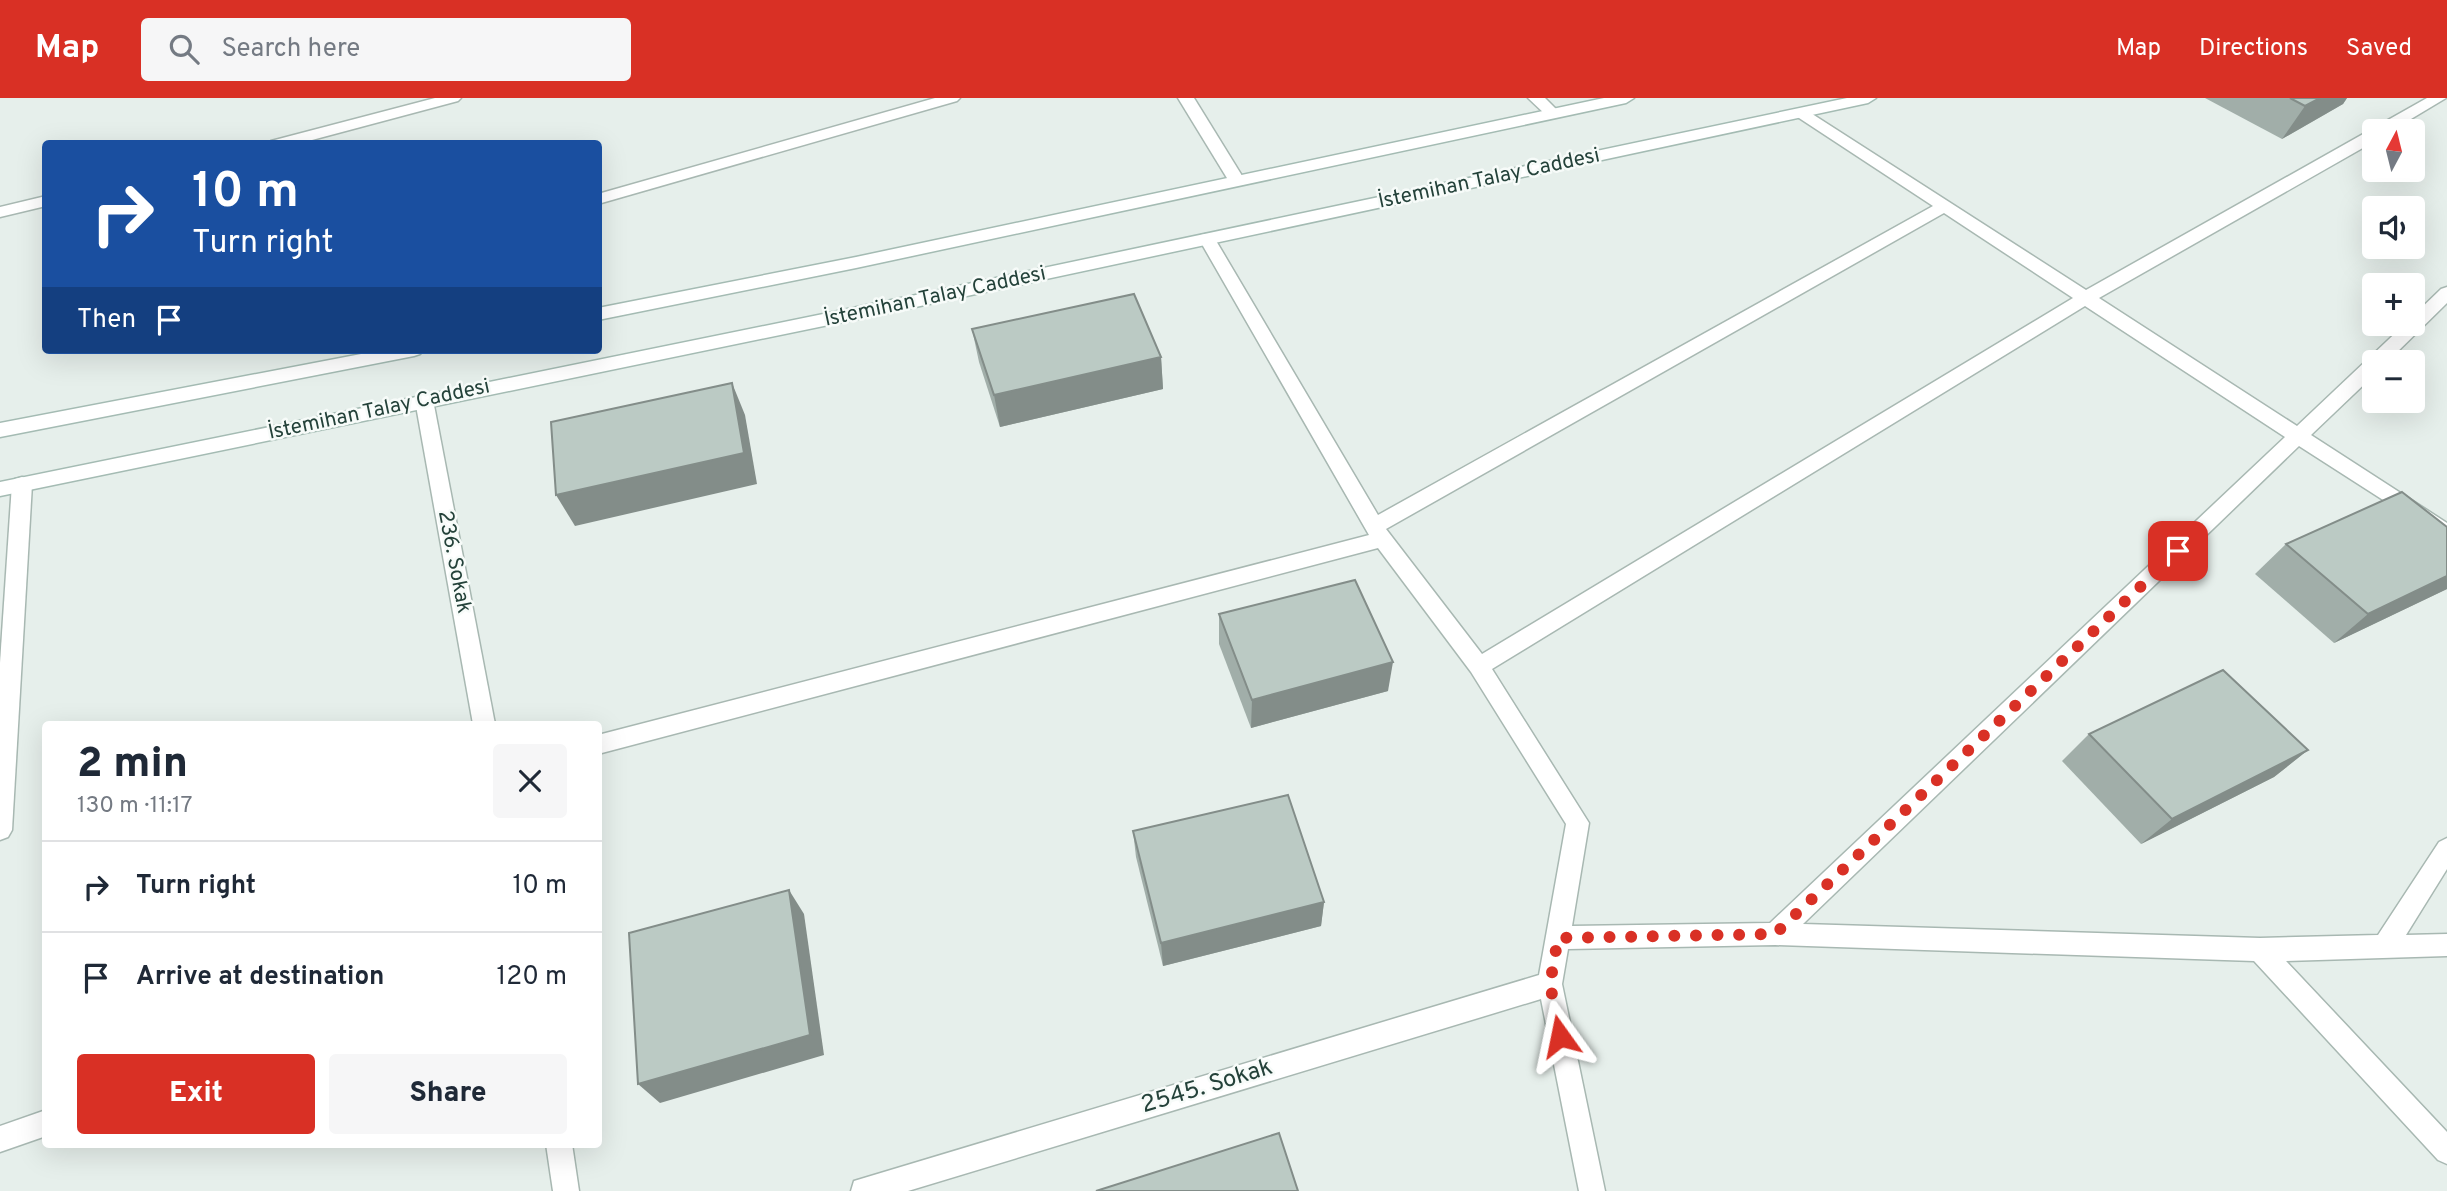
<!DOCTYPE html>
<meta charset="utf-8">
<style>
:root{--surface:#fff;--page:#f6f6f7;--text:#1f2937;--muted:#747a83;--line:#e0e1e3;--accent:#d93025}
body{margin:0;font-family:Overpass,sans-serif;background:var(--page);color:var(--text);height:100vh;display:flex;flex-direction:column;font-size:26px;white-space:nowrap}
*{box-sizing:border-box;margin:0}
p{font-size:23px;color:var(--muted)}
.icon{flex:none;width:38px;height:38px;fill:none;stroke:currentColor;stroke-width:2;stroke-linecap:round;stroke-linejoin:round}
.map{position:relative;flex:1;overflow:hidden}
.drawer{position:absolute;left:42px;top:623px;width:560px;height:427px;display:flex;flex-direction:column;background:var(--surface);border-radius:7px;box-shadow:0 7px 28px #0002}
.drawer>*{flex:none}
.banner{position:absolute;left:42px;top:42px;width:560px;height:214px;border-radius:7px;box-shadow:0 7px 28px #0002;background:#1a4fa0;color:#fff;overflow:hidden}
.needle{width:46px;rotate:7deg}
.fabs{position:absolute;left:2362px;top:21px;display:grid;gap:14px}
.fabs a{display:grid;place-items:center;width:63px;height:63px;border-radius:7px;background:var(--surface);box-shadow:0 7px 28px #0002;font-size:35px}
.pin{position:absolute;display:grid;place-items:center;width:60px;height:60px;color:#fff;margin:-30px;border-radius:14px;box-shadow:0 4px 10px #0006}
.me{position:absolute;width:77px;margin:-38px;rotate:348deg;stroke-linejoin:round;filter:drop-shadow(0 0 5px #0008)}
.turn{display:flex;align-items:center;gap:24px;height:147px;padding:0 35px;font-size:32px}
.turn .icon{width:91px;height:91px;stroke-width:2.5}
.turn b{display:block;font-size:49px;line-height:60px}
.then{display:flex;align-items:center;height:66px;padding:0 35px;background:#0003;gap:14px;font-size:26px}
.round{display:grid;place-items:center;flex:none;width:74px;height:74px;border-radius:7px;background:var(--page)}
.summary{display:flex;align-items:center;justify-content:space-between;height:119px;padding:0 35px}
h1{font-size:42px;font-weight:800;line-height:52px}
.button{display:flex;gap:14px;margin-top:auto;padding:14px 35px}
.button a{flex:1;height:80px;border-radius:7px;background:var(--accent);color:#fff;font-size:28px;font-weight:800;line-height:80px;text-align:center}
.button a+a{background:var(--page);color:var(--text)}
ul{padding:0;list-style:none}
li{display:flex;align-items:center;gap:21px;height:91px;padding:0 35px;border-top:2px solid var(--line)}
li div{flex:1}
li b{display:block;font-size:26px}
li em{font-style:normal}
header{display:flex;align-items:center;gap:42px;box-sizing:border-box;height:98px;padding:0 35px;background:var(--accent);color:#fff}
header strong{font-size:33px}
nav{display:flex;gap:38px;margin-inline-start:auto;font-size:24px}
.search{width:490px;height:63px;background:var(--page);display:flex;align-items:center;gap:18px;box-sizing:border-box;padding:0 24px;border-radius:7px;color:var(--muted);font-size:26px}
.map>svg:first-child{display:block}
.lines{fill:none;stroke-linecap:round;stroke-linejoin:round}
.street-casing{stroke:#a8b8b2;stroke-width:3}
.secondary-casing{stroke:#a4bbb3;stroke-width:3}
.street{fill:#fff;fill-rule:evenodd}
.secondary{fill:#fff;fill-rule:evenodd}
.wall{fill:#a1aea9}
.shaded-wall{fill:#838d89}
.building{fill:#bbcac4;stroke:#838d89;stroke-width:2}
.route{stroke:#d93025;stroke-width:12;stroke-dasharray:0 21.6}
.labels{text-anchor:middle;dominant-baseline:central;stroke-width:5;stroke-linejoin:round;paint-order:stroke}
.street-label{font-size:21px;fill:#24423a;stroke:#f7fbf9}
.near-street-label{font-size:24px;fill:#24423a;stroke:#f7fbf9}
</style>
<header>
<strong>Map</strong>
<div class="search"><svg class="icon" aria-label="search" viewBox="0 0 24 24"><circle cx="10" cy="10" r="6"/><path d="M15 15l6 6"/></svg>Search here</div>
<nav><a>Map</a><a>Directions</a><a>Saved</a></nav>
</header>
<div class="map">
<svg width="2447" height="1093" viewBox="0 0 2447 1093">
<rect width="100%" height="100%" fill="#e6efeb"/>
<g class="lines">
<defs>
<g id="street">
<polygon points="435,0 461,0 458,3 297,46 270,46 271,43"/>
<polygon points="935,0 960,0 957,3 598,106 598,96"/>
<polygon points="1178,0 1194,0 1244,81 1242,85 1230,85"/>
<polygon points="1528,0 1545,0 1560,15 1552,20 1547,18"/>
<path d="M2427,0H2446L2391,33H2375V43L2099,200L2297,328L2405,226H2413V218L2441,191L2447,189V205L2387,264H2375V276L2311,337L2447,425V443L2299,348L1803,826L2260,840L2378,837L2439,744L2447,740V771L2406,837L2447,836V858L2286,863L2447,1034V1066L2438,1062L2254,863L1775,847L1568,851L1562,886L1605,1093H1579L1541,901L908,1093H851L854,1083L864,1080L1539,877L1566,726L1471,574L1378,450L598,656V637L1369,437L1199,141L1201,137L1207,136L1215,141L1378,417L1933,108L1796,18L1793,15L1796,12H1806L2086,192ZM1944,115L2073,200L1482,556L1386,431ZM2085,208L2285,339L1770,825L1572,828L1589,725L1492,571Z"/>
<polygon points="46,98 46,108 0,119 0,109"/>
<polygon points="424,295 430,297 433,302 495,626 473,626 415,302 418,297"/>
<polygon points="22,379 29,381 32,386 12,732 8,739 0,742 0,565 12,386 15,381"/>
<polygon points="46,1012 46,1038 0,1054 0,1028"/>
<polygon points="546,1046 572,1046 579,1093 553,1093"/>
</g>
<g id="secondary">
<polygon points="1604,0 1634,0 1626,5 856,170 598,222 598,210 856,159"/>
<polygon points="1847,0 1876,0 1868,5 911,210 0,398 0,384 911,198"/>
<polygon points="382,252 423,252 420,256 414,258 0,339 0,325"/>
</g>
</defs>
<use href="#street" class="street-casing"/>
<use href="#secondary" class="secondary-casing"/>
<use href="#street" class="street"/>
<use href="#secondary" class="secondary"/>
</g>
<g class="wall">
<polygon points="2205,0 2347,0 2343,6 2282,41"/>
<polygon points="972,231 1161,259 1163,291 1000,329 979,264"/>
<polygon points="2286,446 2447,491 2334,545 2255,476"/>
<polygon points="1219,516 1388,593 1251,630 1219,546"/>
<polygon points="2089,636 2308,652 2274,679 2141,746 2062,663"/>
<polygon points="1133,733 1324,804 1321,828 1163,868 1136,759"/>
</g>
<g class="shaded-wall">
<polygon points="2320,0 2347,0 2343,6 2282,41 2305,8"/>
<polygon points="1161,259 1163,291 1000,329 994,297"/>
<polygon points="732,285 745,317 757,386 575,428 556,397"/>
<polygon points="2447,478 2447,491 2334,545 2368,516"/>
<polygon points="1393,564 1388,593 1251,630 1252,602"/>
<polygon points="2308,652 2274,679 2141,746 2172,721"/>
<polygon points="789,792 804,816 824,957 660,1005 638,986"/>
<polygon points="1324,804 1321,828 1163,868 1161,845"/>
</g>
<g class="building">
<polygon points="2290,0 2320,0 2305,8"/>
<polygon points="1134,196 1161,259 994,297 972,231"/>
<polygon points="732,285 744,355 556,397 551,324"/>
<polygon points="2402,394 2447,429 2447,478 2368,516 2286,446"/>
<polygon points="1355,482 1393,564 1252,602 1219,516"/>
<polygon points="2223,572 2308,652 2172,721 2089,636"/>
<polygon points="1288,697 1324,804 1161,845 1133,733"/>
<polygon points="789,792 810,937 638,986 629,835"/>
<polygon points="1279,1035 1298,1093 1096,1093"/>
</g>
<g class="lines">
<polyline class="route" points="1560,938 1550,886 1558,840 1775,836 2178,453"/>
</g>
<g class="labels">
<g class="street-label">
<text transform="translate(1489 81) rotate(-12)">İstemihan Talay Caddesi</text>
<text transform="translate(935 199) rotate(-12)">İstemihan Talay Caddesi</text>
<text transform="translate(379 312) rotate(-12)">İstemihan Talay Caddesi</text>
<text transform="translate(454 464) rotate(79)">236. Sokak</text>
</g>
<g class="near-street-label">
<text transform="translate(1207 989) rotate(-17)">2545. Sokak</text>
</g>
</g>
</svg>
<div class="fabs">
<a><svg class="needle" viewBox="-14 -14 28 28"><path d="M0-13l5 13h-10z" fill="#e53935"/><path d="M0 13l5-13h-10z" fill="#747a83"/></svg></a>
<a><svg class="icon" aria-label="sound" viewBox="0 0 24 24"><path d="M4 9h4l5-4v14l-5-4H4zM17 9q2 3 0 6"/></svg></a>
<a>+</a>
<a>−</a>
</div>
<div class="pin" style="left:2178px;top:453px;background:#d93025"><svg class="icon" aria-label="arrive" viewBox="0 0 24 24"><path d="M6 21V4h12l-3 4 3 4H6"/></svg></div>
<svg class="me" style="left:1560px;top:938px" viewBox="-20 -20 40 40"><path d="M0-17L14 15 0 8-14 15z" fill="#d93025" stroke="#fff" stroke-width="4"/></svg>
<div class="banner">
<div class="turn"><svg class="icon" aria-label="right" viewBox="0 0 24 24"><path d="M7 20v-9h11M14 6l5 5-5 5"/></svg><div><b>10 m</b>Turn right</div></div>
<div class="then">Then<svg class="icon" aria-label="arrive" viewBox="0 0 24 24"><path d="M6 21V4h12l-3 4 3 4H6"/></svg></div>
</div>
<section class="drawer">
<div class="summary"><div><h1>2 min</h1><p>130 m · 11:17</p></div><a class="round"><svg class="icon" aria-label="close" viewBox="0 0 24 24"><path d="M6 6l12 12M18 6L6 18"/></svg></a></div>
<ul>
<li><svg class="icon" aria-label="right" viewBox="0 0 24 24"><path d="M7 20v-9h11M14 6l5 5-5 5"/></svg><div><b>Turn right</b></div><em>10 m</em></li>
<li><svg class="icon" aria-label="arrive" viewBox="0 0 24 24"><path d="M6 21V4h12l-3 4 3 4H6"/></svg><div><b>Arrive at destination</b></div><em>120 m</em></li>
</ul>
<div class="button"><a>Exit</a><a>Share</a></div>
</section>
</div>
